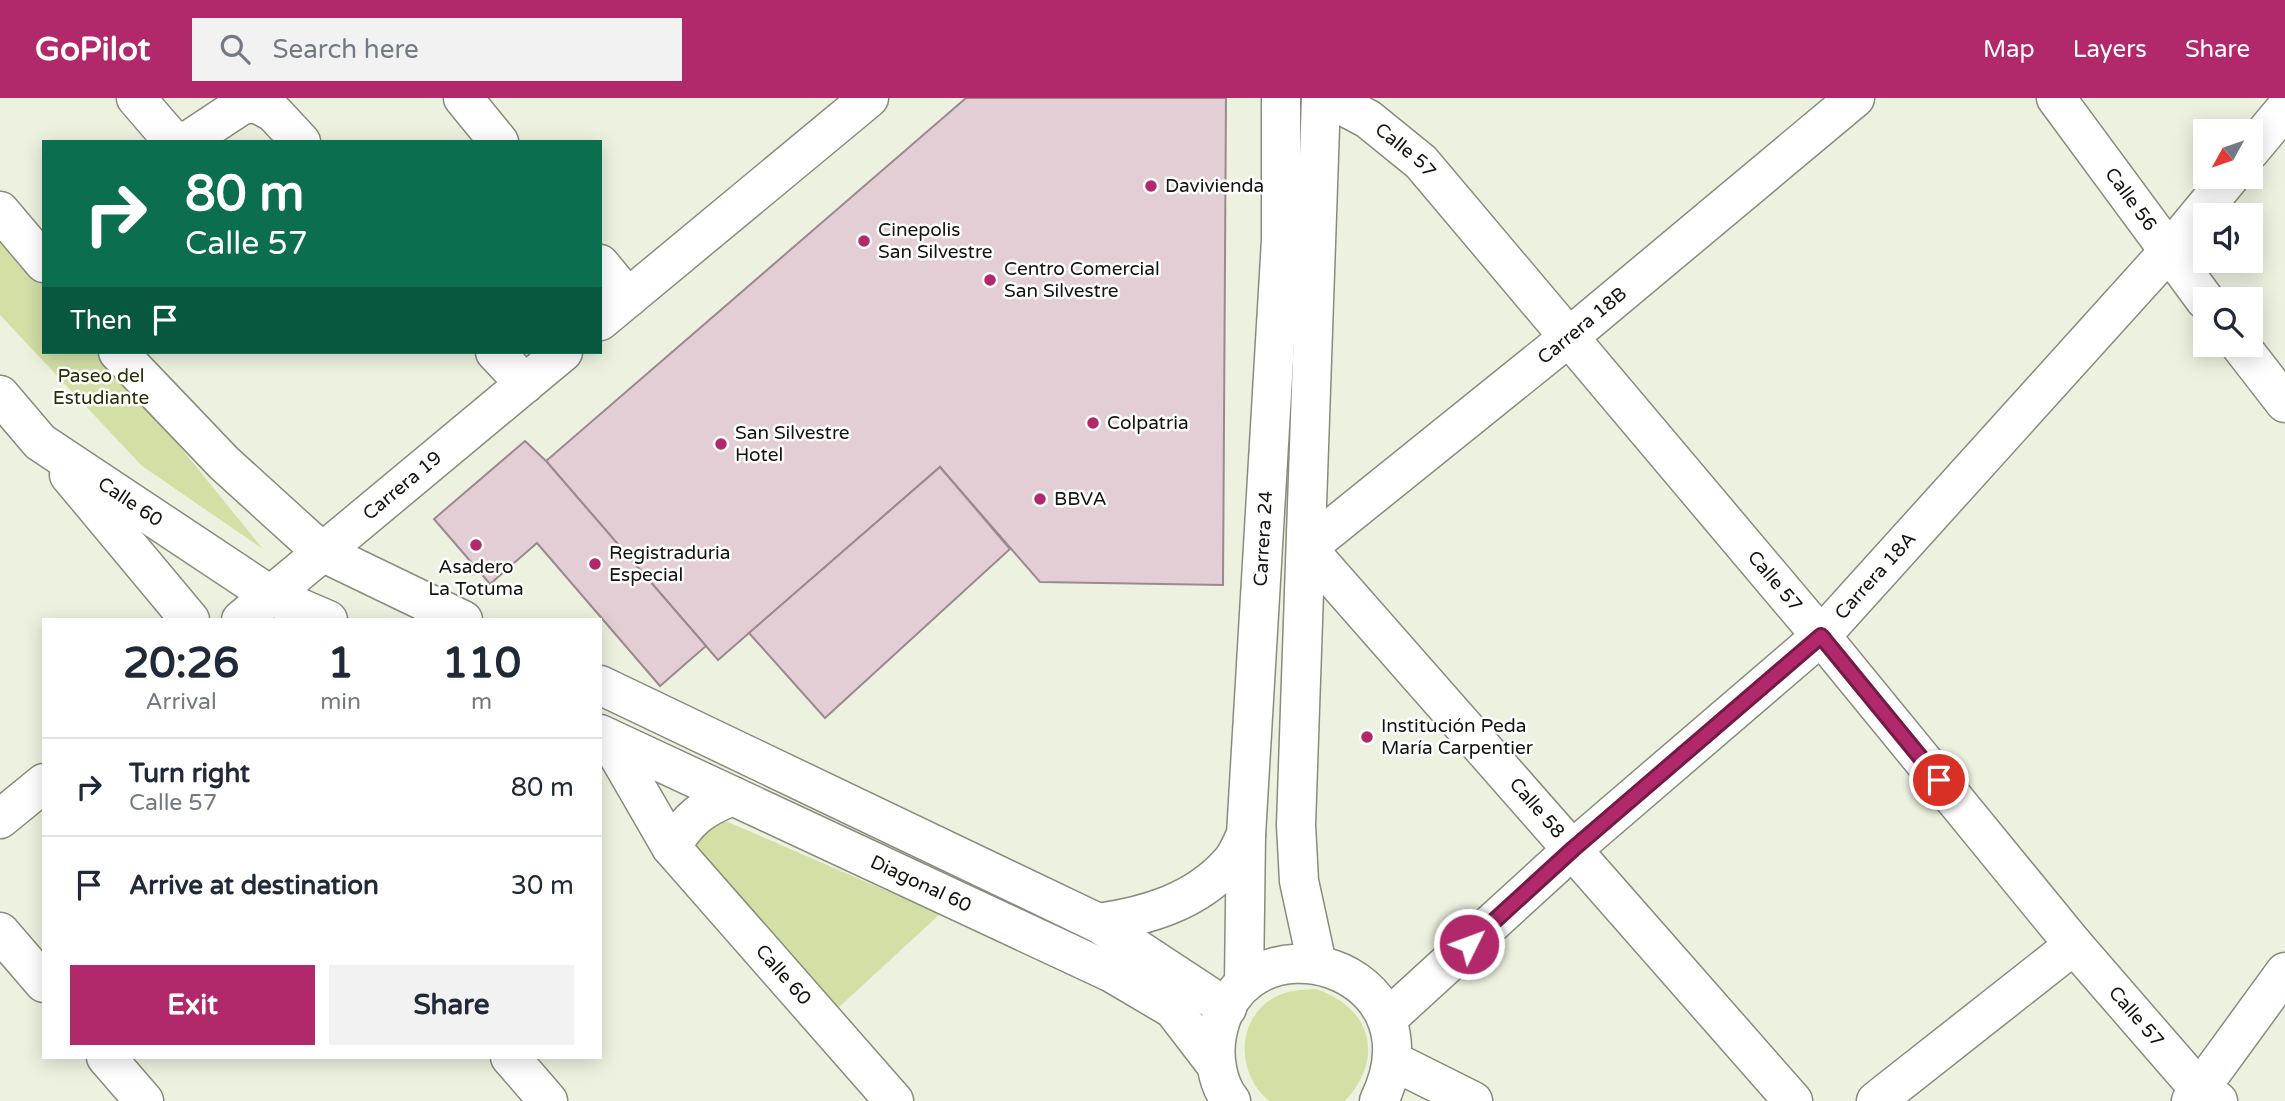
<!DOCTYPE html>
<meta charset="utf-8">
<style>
:root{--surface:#fff;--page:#f2f2f3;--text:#1f2937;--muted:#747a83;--line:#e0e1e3;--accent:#b1296a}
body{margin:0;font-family:"Varela Round",sans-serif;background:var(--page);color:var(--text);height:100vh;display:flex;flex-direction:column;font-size:26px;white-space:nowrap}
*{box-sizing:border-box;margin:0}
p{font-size:23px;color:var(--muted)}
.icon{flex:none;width:38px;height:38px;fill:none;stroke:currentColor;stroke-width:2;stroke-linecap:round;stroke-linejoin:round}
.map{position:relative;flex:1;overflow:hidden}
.panel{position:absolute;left:42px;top:520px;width:560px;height:441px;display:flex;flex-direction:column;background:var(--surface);border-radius:0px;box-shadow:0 4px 18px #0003}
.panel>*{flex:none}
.guide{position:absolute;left:42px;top:42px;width:560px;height:214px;border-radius:0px;box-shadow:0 4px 18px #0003;background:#0b6e4f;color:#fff;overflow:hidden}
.needle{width:46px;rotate:230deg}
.tools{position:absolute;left:2193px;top:21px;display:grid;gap:14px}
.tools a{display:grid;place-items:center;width:70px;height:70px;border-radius:0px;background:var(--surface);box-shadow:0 4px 18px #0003;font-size:35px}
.pin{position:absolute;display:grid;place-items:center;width:60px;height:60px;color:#fff;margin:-30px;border:4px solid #fff;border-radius:50%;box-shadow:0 2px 7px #0007}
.me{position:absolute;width:77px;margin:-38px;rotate:48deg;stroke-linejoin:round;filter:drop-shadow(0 0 5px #0008)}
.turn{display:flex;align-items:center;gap:24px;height:147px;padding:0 28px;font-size:32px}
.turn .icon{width:91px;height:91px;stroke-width:2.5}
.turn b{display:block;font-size:49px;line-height:60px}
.then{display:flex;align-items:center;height:66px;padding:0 28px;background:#0003;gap:14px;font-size:26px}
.eta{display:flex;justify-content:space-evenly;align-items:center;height:119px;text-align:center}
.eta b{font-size:42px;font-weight:700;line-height:49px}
.action{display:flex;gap:14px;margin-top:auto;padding:14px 28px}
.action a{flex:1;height:80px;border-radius:0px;background:var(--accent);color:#fff;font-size:28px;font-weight:700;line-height:80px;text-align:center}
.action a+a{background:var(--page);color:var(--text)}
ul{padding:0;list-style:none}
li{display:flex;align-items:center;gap:21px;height:98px;padding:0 28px;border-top:2px solid var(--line)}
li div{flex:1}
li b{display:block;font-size:26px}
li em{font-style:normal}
header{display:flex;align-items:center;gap:42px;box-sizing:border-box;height:98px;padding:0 35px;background:var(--accent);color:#fff}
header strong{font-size:33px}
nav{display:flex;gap:38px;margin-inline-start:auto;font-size:24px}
.search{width:490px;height:63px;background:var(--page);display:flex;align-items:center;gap:18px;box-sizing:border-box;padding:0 24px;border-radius:0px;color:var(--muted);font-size:26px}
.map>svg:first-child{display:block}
.green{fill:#d2e0a6}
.building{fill:#e2ced4;stroke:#9b898f;stroke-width:2}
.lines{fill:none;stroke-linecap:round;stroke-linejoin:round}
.minor-casing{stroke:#888c7c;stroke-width:41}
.tertiary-casing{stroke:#888c7c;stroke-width:41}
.minor{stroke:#fff;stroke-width:38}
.tertiary{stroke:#fff;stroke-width:38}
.route-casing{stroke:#731b45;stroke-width:18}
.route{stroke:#b1296a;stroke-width:12}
.poi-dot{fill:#b1296a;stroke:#fff;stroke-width:2.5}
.labels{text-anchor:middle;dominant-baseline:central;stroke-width:5;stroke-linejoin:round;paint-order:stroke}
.street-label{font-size:19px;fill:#13150f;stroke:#fff}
.poi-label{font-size:19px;fill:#13150f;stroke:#fff;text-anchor:start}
.park-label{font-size:19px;fill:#293102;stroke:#fff}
</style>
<header>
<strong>GoPilot</strong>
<div class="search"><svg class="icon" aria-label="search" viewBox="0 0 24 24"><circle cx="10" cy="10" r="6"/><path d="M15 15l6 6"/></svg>Search here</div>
<nav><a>Map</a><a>Layers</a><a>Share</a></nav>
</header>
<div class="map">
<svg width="2285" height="1003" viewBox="0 0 2285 1003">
<rect width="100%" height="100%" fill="#edf2e0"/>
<g class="green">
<polygon points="0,129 44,181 44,254 103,254 263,451 142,368 0,217"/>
<polygon points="711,724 728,724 940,816 825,922 688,749"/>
<path d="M1316,891C1372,910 1385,960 1345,1003H1269C1235,975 1235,917 1279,897C1291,892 1303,892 1316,891Z"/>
</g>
<g class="building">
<polygon points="966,0 1226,0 1223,487 1040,484 940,369 718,562 546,363"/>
<polygon points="525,343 546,363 706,548 660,588 537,445 490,486 434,421"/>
<polygon points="940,369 1010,451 825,620 749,535"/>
</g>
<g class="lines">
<defs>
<g id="minor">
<polyline points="136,0 173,43 189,42 242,7 256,5 274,15 301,44"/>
<polyline points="463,0 499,44"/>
<path id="s1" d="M1328,0L1368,21L1421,64L1821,538L2074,847L2199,991L2218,1003"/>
<path id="s2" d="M2056,0L2205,202"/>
<polyline points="2250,53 2285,11"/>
<polyline points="600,166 628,200"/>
<polyline points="600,223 869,0"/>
<polyline points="2240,247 2285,305"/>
<polyline points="495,254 525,286"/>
<path id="s3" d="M241,522L563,254"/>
<path id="s4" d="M608,640L671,749L894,1003"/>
<polyline points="0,721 44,685"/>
<path d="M671,749C689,720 702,710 733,698"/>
<polyline points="0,834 44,885"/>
<path id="s5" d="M1387,921L1573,751L1821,538L2168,154L2230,79"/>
<polyline points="106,959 144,1003"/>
<polyline points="510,959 548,1003"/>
<path id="s6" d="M1793,1003L1307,450L1569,239L1855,0"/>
<polyline points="1876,1003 2074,847"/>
<polyline points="2191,1003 2285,874"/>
</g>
<g id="tertiary">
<polyline points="0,113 44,165"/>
<polyline points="118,254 224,365 322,454 463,522"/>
<path id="s7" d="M0,297L40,344L270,497L328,522"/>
<polyline points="69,377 190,522"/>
<polyline points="600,587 1098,825 1227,910"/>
<path id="s8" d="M600,636L1112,875L1173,911L1216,967"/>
<path d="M1098,825C1146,818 1196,804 1230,765C1237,758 1241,746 1246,737"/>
<polyline points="1317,866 1299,783 1296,727 1321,0"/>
<path id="s9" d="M1244,883L1246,737L1281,142V0"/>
<polyline points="1393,963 1473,1003"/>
<path d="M1231,1003C1217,986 1213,958 1217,937C1240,809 1445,867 1379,1003"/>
</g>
</defs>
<use href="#minor" class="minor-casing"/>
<use href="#tertiary" class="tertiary-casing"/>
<use href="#minor" class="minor"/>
<use href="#tertiary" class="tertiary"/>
</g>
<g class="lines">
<defs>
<polyline id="route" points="1469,846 1573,751 1821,538 1939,682"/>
</defs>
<use href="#route" class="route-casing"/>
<use href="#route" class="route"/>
</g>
<g class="poi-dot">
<circle cx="1151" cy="88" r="7"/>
<circle cx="864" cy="143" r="7"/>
<circle cx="990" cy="182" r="7"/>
<circle cx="1093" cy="325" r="7"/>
<circle cx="721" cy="346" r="7"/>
<circle cx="1040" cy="401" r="7"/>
<circle cx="476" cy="447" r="7"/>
<circle cx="595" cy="466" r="7"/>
<circle cx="1367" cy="639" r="7"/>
</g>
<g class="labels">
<g class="street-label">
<text stroke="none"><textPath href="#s1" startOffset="94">Calle 57</textPath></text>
<text stroke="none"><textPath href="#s2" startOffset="126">Calle 56</textPath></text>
<text stroke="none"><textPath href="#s6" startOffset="1090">Carrera 18B</textPath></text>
<text stroke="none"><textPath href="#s3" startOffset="210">Carrera 19</textPath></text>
<text stroke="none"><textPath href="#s7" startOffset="170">Calle 60</textPath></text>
<text stroke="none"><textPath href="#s9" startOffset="443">Carrera 24</textPath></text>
<text stroke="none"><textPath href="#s5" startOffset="660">Carrera 18A</textPath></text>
<text stroke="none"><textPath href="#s1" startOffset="662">Calle 57</textPath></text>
<text transform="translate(1537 710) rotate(49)">Calle 58</text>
<text stroke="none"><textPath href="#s8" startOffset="354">Diagonal 60</textPath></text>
<text stroke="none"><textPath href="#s4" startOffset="296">Calle 60</textPath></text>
<text stroke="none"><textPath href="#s1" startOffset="1228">Calle 57</textPath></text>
</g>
<g class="poi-label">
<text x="1165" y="88">Davivienda</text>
<text x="878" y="132">Cinepolis<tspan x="878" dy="22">San Silvestre</tspan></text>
<text x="1004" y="171">Centro Comercial<tspan x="1004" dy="22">San Silvestre</tspan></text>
<text x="1107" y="325">Colpatria</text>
<text x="735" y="335">San Silvestre<tspan x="735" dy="22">Hotel</tspan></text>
<text x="1054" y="401">BBVA</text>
<text x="609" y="455">Registraduria<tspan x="609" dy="22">Especial</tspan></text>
<text x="476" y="469" text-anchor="middle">Asadero<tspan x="476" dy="22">La Totuma</tspan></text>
<text x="1381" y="628">Institución Peda<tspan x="1381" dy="22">María Carpentier</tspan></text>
</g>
<g class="park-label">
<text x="101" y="278">Paseo del<tspan x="101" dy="22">Estudiante</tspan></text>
</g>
</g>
</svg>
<div class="tools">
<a><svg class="needle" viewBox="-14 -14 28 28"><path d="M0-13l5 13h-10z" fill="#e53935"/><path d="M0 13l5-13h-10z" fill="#747a83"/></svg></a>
<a><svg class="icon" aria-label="sound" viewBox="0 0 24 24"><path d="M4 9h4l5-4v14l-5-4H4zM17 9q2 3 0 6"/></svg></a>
<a><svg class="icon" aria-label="search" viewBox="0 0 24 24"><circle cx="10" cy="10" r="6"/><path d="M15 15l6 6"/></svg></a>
</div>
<div class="pin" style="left:1939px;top:682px;background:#d93025"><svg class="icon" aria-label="arrive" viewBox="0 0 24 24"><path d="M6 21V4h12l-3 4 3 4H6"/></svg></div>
<svg class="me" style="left:1469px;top:846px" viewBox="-20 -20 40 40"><circle r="17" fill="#b1296a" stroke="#fff" stroke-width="3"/><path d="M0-11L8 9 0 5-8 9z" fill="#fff"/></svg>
<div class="guide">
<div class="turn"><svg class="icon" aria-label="right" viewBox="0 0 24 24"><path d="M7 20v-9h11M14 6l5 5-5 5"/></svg><div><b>80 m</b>Calle 57</div></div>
<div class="then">Then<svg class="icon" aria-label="arrive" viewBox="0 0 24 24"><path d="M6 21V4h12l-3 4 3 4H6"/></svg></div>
</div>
<section class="panel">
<div class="eta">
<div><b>20:26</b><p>Arrival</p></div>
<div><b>1</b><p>min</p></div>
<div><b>110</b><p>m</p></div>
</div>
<ul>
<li><svg class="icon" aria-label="right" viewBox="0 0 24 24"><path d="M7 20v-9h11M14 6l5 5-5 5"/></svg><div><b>Turn right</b><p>Calle 57</p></div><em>80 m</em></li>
<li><svg class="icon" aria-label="arrive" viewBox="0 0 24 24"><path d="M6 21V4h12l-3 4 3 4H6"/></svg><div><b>Arrive at destination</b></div><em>30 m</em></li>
</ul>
<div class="action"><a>Exit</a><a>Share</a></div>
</section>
</div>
